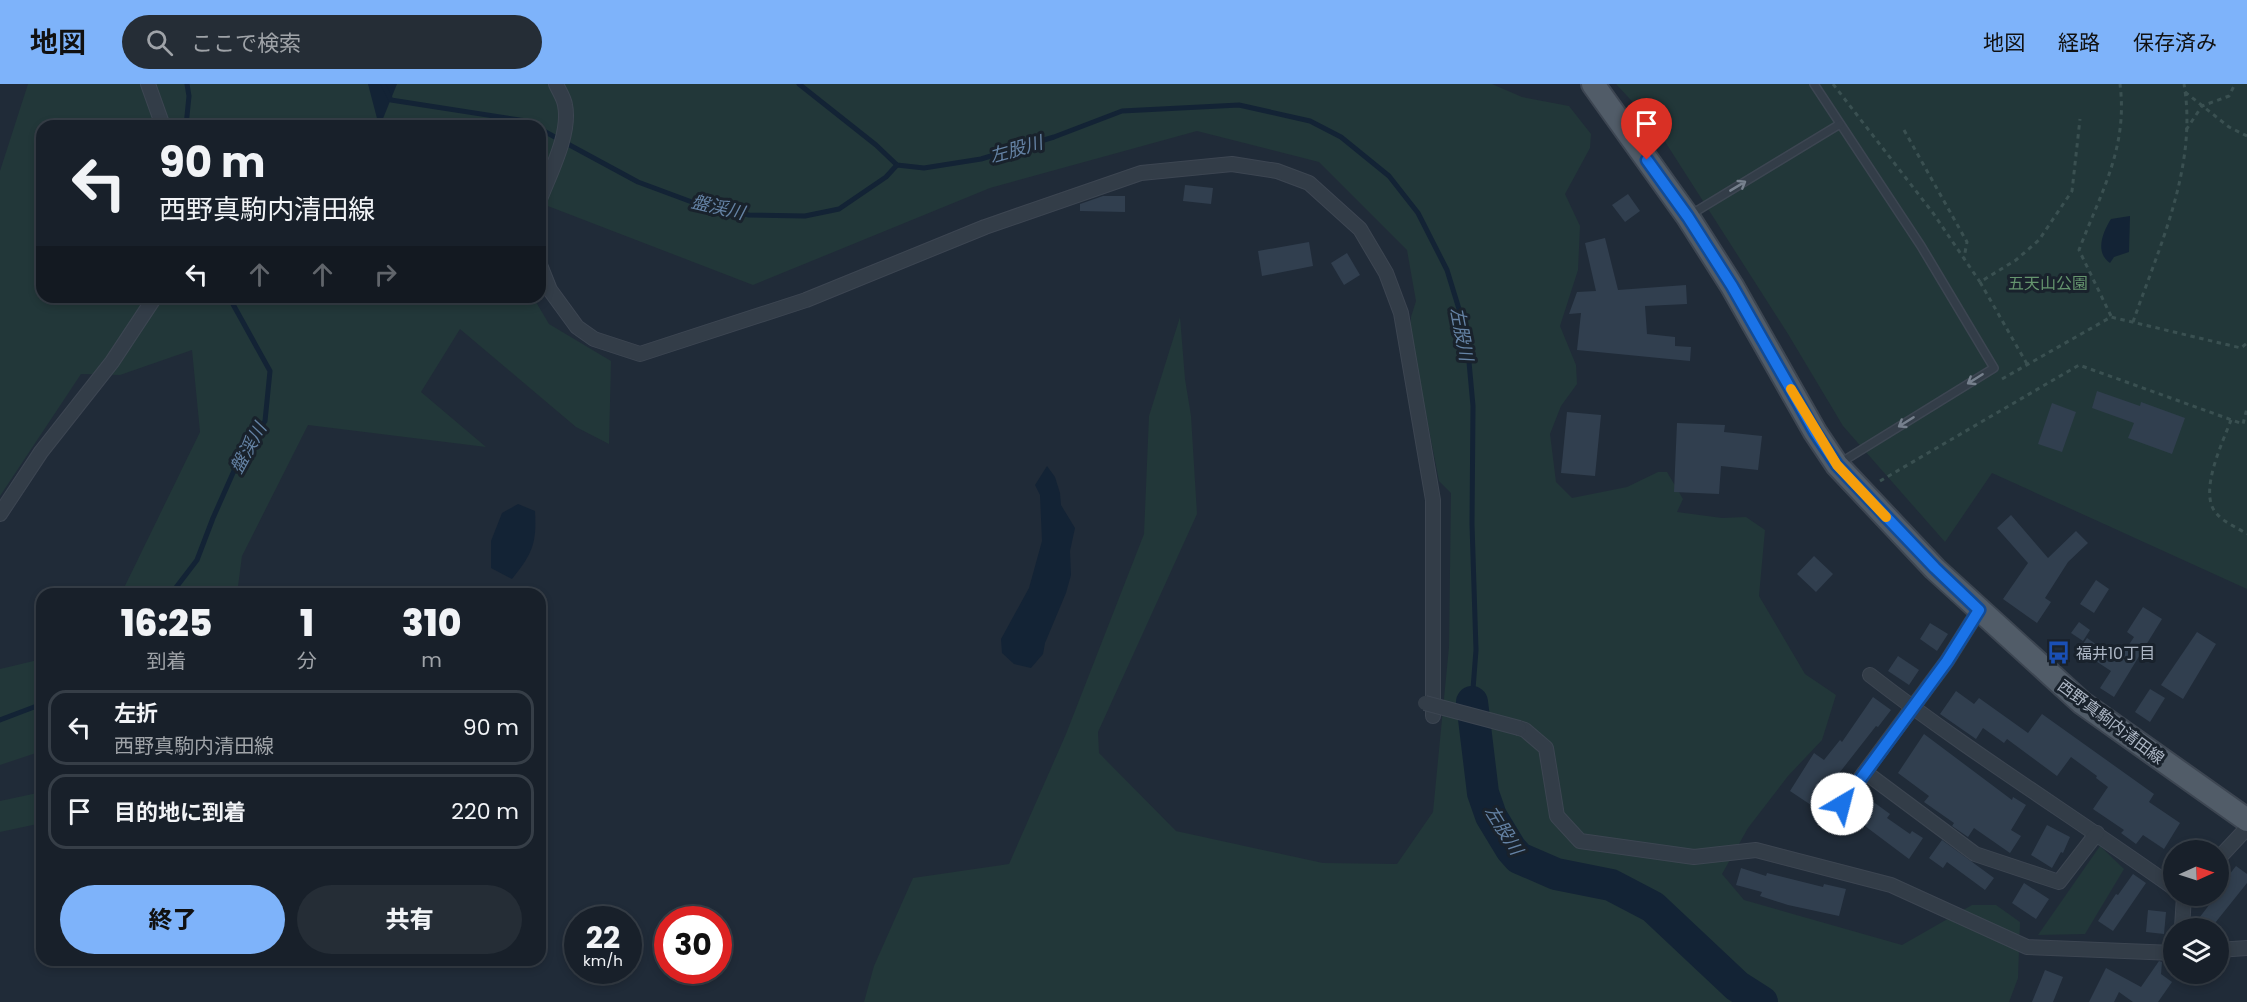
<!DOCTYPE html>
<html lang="ja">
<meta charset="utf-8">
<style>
:root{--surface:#18202a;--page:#252d36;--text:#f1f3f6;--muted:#9fa3a8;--line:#363e47;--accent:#7eb3fa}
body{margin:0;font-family:Poppins,"Noto Sans JP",sans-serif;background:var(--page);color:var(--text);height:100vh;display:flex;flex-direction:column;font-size:22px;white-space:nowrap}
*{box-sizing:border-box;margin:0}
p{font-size:20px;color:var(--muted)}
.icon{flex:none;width:33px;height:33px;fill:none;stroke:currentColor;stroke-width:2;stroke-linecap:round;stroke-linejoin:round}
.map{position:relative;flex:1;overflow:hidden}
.drawer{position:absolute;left:36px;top:504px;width:510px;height:378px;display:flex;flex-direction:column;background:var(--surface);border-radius:18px;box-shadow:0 3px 9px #0003,0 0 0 2px var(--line)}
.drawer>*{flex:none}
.banner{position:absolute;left:36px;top:36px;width:510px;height:183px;border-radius:18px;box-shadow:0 3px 9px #0003,0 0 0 2px var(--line);background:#18202a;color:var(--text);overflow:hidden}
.needle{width:39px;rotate:87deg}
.tools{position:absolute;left:2163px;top:756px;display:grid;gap:12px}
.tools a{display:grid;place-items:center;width:66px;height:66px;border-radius:50%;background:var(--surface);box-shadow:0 3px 9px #0003,0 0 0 2px var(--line);font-size:30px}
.speed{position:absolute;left:564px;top:822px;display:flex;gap:12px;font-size:30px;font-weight:700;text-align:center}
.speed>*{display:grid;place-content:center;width:78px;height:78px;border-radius:50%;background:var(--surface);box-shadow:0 3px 9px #0003,0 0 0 2px var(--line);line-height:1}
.speed small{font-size:15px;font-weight:400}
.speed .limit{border:9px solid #d22;background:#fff;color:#111}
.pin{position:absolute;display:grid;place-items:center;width:51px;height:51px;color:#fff;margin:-62px -26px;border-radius:50% 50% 50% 0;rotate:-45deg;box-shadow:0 0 6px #0007}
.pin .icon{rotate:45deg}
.me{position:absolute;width:66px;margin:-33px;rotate:37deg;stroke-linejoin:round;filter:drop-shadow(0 0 4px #0008)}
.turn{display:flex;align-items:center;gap:21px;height:126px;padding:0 24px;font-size:27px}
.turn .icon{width:78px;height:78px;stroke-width:2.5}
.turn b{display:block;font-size:42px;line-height:51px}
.lanes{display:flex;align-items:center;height:57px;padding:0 24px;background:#0003;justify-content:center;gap:30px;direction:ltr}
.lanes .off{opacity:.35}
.eta{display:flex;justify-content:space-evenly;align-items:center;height:102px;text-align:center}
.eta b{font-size:36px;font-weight:800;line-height:42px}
.action{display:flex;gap:12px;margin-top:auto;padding:12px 24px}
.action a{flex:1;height:69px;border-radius:36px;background:var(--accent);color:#111;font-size:24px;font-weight:800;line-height:69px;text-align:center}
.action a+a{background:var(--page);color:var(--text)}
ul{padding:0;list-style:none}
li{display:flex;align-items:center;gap:18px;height:75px;margin:0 12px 9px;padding:0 12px;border:3px solid var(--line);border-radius:18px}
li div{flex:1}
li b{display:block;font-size:22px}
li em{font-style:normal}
header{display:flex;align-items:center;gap:36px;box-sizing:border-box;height:84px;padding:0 30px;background:var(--accent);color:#111}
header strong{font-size:28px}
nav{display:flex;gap:33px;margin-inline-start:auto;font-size:21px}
.search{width:420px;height:54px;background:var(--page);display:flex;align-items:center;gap:15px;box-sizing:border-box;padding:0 21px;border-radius:33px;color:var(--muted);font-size:22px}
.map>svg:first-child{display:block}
.green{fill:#223739}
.water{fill:#132335}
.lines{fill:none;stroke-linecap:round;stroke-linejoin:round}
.stream{stroke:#132335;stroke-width:5}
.river{stroke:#132335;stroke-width:32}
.building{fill:#313f4f}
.lane-casing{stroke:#3d4652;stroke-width:10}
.street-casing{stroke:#3d4652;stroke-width:16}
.primary-casing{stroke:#3d4652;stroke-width:26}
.path{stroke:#3a5051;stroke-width:3;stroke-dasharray:4.5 4.5;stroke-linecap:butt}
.lane{stroke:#333d48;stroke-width:7}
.street{stroke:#333d48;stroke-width:14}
.primary{stroke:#515c68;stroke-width:22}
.street-bridge-casing{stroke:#3d4652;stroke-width:16;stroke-linecap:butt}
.street-bridge{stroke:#333d48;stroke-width:14}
.oneway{stroke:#76808d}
.route-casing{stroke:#114b97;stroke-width:15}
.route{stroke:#1a73e8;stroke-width:10}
.slow{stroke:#f59e0b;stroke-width:10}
.labels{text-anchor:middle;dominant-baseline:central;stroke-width:6;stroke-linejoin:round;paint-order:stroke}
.park-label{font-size:16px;fill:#65956e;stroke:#19222c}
.poi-label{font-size:16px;fill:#adb7c5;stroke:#19222c;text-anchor:start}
.street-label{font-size:16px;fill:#adb7c5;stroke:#19222c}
.water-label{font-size:18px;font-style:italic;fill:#6583a5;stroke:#19222c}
</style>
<header>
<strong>地図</strong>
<div class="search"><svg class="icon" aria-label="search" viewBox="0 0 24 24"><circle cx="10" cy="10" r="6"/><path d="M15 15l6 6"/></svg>ここで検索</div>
<nav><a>地図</a><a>経路</a><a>保存済み</a></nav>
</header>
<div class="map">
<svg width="2247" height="918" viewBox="0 0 2247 918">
<rect width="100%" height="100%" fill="#202b38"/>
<g class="green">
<polygon points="28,0 1492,0 1522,13 1569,22 1591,50 1590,64 1565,110 1580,142 1578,186 1560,242 1576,281 1577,300 1561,322 1550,350 1556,398 1572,414 1627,403 1658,388 1667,388 1683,415 1677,428 1722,434 1746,433 1765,446 1759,512 1805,590 1836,611 1822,656 1788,692 1748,744 1722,790 1744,816 1902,861 1972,821 1996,821 2020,838 2018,894 2009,918 864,918 874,882 913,794 1009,780 1066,650 1144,450 1149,332 1180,233 1185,295 1191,332 1197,430 1098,648 1099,669 1176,747 1323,779 1397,780 1433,728 1449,563 1451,409 1439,397 1410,248 1411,233 1416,217 1407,166 1319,78 1197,47 990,104 753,201 540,119 540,42 42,42 42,213 533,213 549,240 611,277 609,360 576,343 460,245 421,308 486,363 308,341 242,472 237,510 121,510 200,348 192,266 120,291 81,290 0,412 0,87"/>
<polygon points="1616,0 2247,0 2247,505 1992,389 1945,458 1843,342 1788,250 1655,42"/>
<polygon points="42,575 42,667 0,681 0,585"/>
<polygon points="42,708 42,739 0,748 0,717"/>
<polygon points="2100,762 2124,785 2085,850 2038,851"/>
</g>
<g class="water">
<polygon points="368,0 397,0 380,42 379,42"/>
<path d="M2130,132L2129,168L2114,173L2110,179C2095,169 2102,149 2111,135Z"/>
<polygon points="1047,382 1055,393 1060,409 1061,421 1075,444 1070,467 1071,491 1066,509 1045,559 1043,570 1031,584 1014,580 1002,569 1001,555 1029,504 1042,457 1040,411 1035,401"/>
<path d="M518,420L535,427C537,460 532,470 512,495L491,484V457L502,429Z"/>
</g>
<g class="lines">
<g class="stream">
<polyline points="383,0 391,16 526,37 535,42"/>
<polyline points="799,0 876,61 897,81 924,84 981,75 1054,53 1122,27 1239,21 1310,37 1341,53 1389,92 1418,129 1447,186 1463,238 1468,267 1473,322 1472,440 1476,566 1472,618"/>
<polyline points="186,42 189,12 187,0"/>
<polyline points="540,45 638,98 700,121 749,131 805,132 839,125 886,93 897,81"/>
<polyline points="171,510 197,476 213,434 237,380 265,337 270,287 229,213"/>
<polyline points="0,636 42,620"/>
</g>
<polyline class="river" points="1472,618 1483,709 1491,732 1511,765 1519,774 1556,790 1611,801 1653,823 1737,902 1762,918"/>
</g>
<g class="building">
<polygon points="1185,101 1213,104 1211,120 1183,117"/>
<polygon points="1628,110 1640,127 1625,138 1612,121"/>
<polygon points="1103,112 1125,112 1125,128 1080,127 1080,120"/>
<polygon points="1605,154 1618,206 1686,201 1687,220 1645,222 1647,250 1675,253 1675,262 1691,263 1690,277 1577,266 1581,229 1569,230 1577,208 1596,207 1585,159"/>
<polygon points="1309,158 1313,182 1262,192 1258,167"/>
<polygon points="1347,169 1360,191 1344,201 1331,179"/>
<polygon points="2097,307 2140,322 2141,318 2185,334 2172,370 2128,354 2134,339 2092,324"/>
<polygon points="2052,319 2076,328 2062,368 2038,360"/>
<polygon points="1567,328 1601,331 1595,392 1561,389"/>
<polygon points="1677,339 1725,341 1724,348 1762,352 1758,386 1721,382 1719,410 1674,408"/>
<polygon points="2011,431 2048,474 2076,447 2088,459 2068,478 2045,514 2051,518 2037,539 2003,515 2028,479 1997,444"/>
<polygon points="1814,472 1833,490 1816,508 1797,490"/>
<polygon points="2096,496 2109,505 2094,529 2080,520"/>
<polygon points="2143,523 2162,535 2114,613 2100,604 2111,587 2079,566 2087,554 2119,576 2134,553 2127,548"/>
<polygon points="2079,538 2090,546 2083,557 2071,549"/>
<polygon points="1930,539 1948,550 1937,567 1920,555"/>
<polygon points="2197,548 2216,560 2183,615 2161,601"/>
<polygon points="1898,572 1919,586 1909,601 1888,587"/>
<polygon points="2150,605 2165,614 2150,638 2135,628"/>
<polygon points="1956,607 1974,620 1979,614 2028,649 2042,630 2154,710 2149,718 2180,739 2164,765 2143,751 2136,760 2121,749 2124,746 2093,725 2108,703 2096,694 2097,692 2071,673 2057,692 2007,655 2004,659 1983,644 1976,655 1940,630"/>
<polygon points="1873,613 1891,626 1878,643 1876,642 1840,688 1817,725 1790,707 1814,669 1824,676 1840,656 1842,658"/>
<polygon points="1924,650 2012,716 2013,713 2026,721 2011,746 2021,752 2010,769 1974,744 1968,753 1952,742 1954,739 1924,718 1929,712 1898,689"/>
<polygon points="1868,714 1890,730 1887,734 1910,750 1912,747 1923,754 1909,775 1853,733"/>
<polygon points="2047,741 2070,753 2063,769 2061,768 2052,784 2031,771"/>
<polygon points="1942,756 1994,794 1985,806 1947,778 1943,784 1929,774"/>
<polygon points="2236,782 2247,790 2247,799 2211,844 2204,844 2196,838 2216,812 2218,812 2218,805"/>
<polygon points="1741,784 1766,792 1767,789 1823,803 1824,800 1846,805 1839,832 1788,821 1760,812 1762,808 1736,801"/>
<polygon points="2133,790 2146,799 2113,847 2098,837 2116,810 2118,811"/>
<polygon points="2024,799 2049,815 2036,835 2012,819"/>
<polygon points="2148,826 2166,828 2164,850 2146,848"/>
<polygon points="2159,877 2162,878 2161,890 2172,898 2158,918 2133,918 2119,908 2114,918 2089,918 2106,884 2141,903"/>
<polygon points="2045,886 2063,893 2053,918 2032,918"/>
</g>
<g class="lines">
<defs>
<g id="lane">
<polyline points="1814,0 1921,162 1994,284 1840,379"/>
<polyline points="1690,131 1840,40"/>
</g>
<g id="street">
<polyline points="148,0 163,42"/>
<path d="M540,115C550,89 571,49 565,21C564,14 559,7 556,0"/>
<polyline points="540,181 550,206 577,243 594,255 640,270 806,216 985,143 1141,89 1232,80 1277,87 1309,99 1360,145 1386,189 1401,229 1433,416 1433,632"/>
<polyline points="0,430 41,368 112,278 155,213"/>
<path d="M1870,591C1968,667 2073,732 2174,804"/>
<polyline points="1519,644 1525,646 1546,664 1557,732 1580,757 1694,773 1756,766 1891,801 2027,863 2174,869"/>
<polyline points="1865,688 1975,770 2059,798 2097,749"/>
<polyline points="1841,720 1947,577 1979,526"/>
<polyline points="2218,775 2247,744"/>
<polyline points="2182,844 2184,812"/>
<polyline points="2218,866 2247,864"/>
</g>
<polyline id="primary" points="1593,0 1688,133 1732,202 1815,348 1837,381 1935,485 2082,619 2247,736"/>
</defs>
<use href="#lane" class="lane-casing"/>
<use href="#street" class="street-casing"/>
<use href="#primary" class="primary-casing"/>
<g class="path">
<polyline points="1833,0 1933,129 1980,198"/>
<polyline points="2185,8 2229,43 2247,52"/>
<polyline points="1904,46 1967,158 1964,174"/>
<polyline points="2186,46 2202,22 2229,12 2235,0"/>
<path d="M2111,232L2079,166C2101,108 2128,64 2120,0"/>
<path d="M2133,238C2159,163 2198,82 2184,0"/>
<polyline points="2027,280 1980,198 2016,176 2039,156 2072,107 2080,35"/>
<polyline points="2002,295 2111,233 2241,264 2247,259"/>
<path d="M2231,336C2223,358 2198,408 2216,429C2223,438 2238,444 2247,450"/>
<polyline points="1880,397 2079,281 2243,340 2247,324"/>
</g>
<use href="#lane" class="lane"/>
<use href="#street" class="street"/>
<use href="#primary" class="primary"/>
<defs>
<polyline id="street-bridge" points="1425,619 1519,644"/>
</defs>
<use href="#street-bridge" class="street-bridge-casing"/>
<use href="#street-bridge" class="street-bridge"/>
</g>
<defs><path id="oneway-shaft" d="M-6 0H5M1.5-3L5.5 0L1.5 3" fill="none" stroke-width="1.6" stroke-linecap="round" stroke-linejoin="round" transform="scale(1.5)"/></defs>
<g class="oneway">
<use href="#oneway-shaft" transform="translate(1738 102) rotate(-31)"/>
<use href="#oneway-shaft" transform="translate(1975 295) rotate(148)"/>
<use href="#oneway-shaft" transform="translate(1906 338) rotate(148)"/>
</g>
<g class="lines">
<defs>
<polyline id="route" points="1647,76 1688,133 1732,202 1815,348 1837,381 1935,484 1979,526 1947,577 1842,720"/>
</defs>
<use href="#route" class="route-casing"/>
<use href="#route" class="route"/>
<polyline class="slow" points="1791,305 1837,381 1886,433"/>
</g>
<defs>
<symbol id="bus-bare" viewBox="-9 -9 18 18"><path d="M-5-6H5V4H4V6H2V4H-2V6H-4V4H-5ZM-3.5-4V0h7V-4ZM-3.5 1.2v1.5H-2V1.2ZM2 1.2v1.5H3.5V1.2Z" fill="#1a4fb4" stroke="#19222c" stroke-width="2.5" paint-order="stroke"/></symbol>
</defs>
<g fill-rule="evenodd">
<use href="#bus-bare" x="2042" y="552" width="33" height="33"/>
</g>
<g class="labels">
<g class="park-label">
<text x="2048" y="199">五天山公園</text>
</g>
<g class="poi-label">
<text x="2076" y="569">福井10丁目</text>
</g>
<g class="street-label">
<text transform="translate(2111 638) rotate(37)">西野真駒内清田線</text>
</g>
<g class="water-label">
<text transform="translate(1016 65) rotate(-16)">左股川</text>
<text transform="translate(718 123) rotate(13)">盤渓川</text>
<text transform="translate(1462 250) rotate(79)">左股川</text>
<text transform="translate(248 364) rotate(-61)">盤渓川</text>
<text transform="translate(1504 746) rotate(58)">左股川</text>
</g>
</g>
</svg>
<div class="tools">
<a><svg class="needle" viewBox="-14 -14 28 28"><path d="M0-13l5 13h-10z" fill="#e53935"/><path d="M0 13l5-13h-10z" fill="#9fa3a8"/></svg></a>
<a><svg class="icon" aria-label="layers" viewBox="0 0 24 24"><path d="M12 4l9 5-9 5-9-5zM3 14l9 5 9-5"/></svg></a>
</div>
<div class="speed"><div>22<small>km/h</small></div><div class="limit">30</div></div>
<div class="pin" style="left:1647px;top:76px;background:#d93025"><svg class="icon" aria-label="arrive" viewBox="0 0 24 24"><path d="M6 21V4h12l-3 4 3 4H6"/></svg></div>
<svg class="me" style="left:1842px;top:720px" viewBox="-20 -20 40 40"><circle r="19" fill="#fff"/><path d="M0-13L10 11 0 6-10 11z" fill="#1a73e8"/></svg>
<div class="banner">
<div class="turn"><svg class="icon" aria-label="left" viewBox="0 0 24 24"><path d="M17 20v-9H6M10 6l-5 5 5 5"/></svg><div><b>90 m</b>西野真駒内清田線</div></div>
<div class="lanes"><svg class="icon" aria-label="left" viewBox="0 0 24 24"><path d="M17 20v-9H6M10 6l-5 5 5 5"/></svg><svg class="icon off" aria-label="ahead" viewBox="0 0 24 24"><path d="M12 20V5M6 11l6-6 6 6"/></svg><svg class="icon off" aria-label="ahead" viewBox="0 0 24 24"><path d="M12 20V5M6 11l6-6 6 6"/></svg><svg class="icon off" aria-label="right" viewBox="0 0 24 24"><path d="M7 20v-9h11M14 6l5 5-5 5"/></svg></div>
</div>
<section class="drawer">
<div class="eta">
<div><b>16:25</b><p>到着</p></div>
<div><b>1</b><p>分</p></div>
<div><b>310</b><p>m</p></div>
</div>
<ul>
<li><svg class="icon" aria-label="left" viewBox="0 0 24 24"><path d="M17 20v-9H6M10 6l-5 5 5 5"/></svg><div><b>左折</b><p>西野真駒内清田線</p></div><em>90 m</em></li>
<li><svg class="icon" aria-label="arrive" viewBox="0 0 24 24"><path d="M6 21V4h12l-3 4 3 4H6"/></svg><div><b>目的地に到着</b></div><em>220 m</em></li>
</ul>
<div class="action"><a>終了</a><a>共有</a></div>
</section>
</div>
